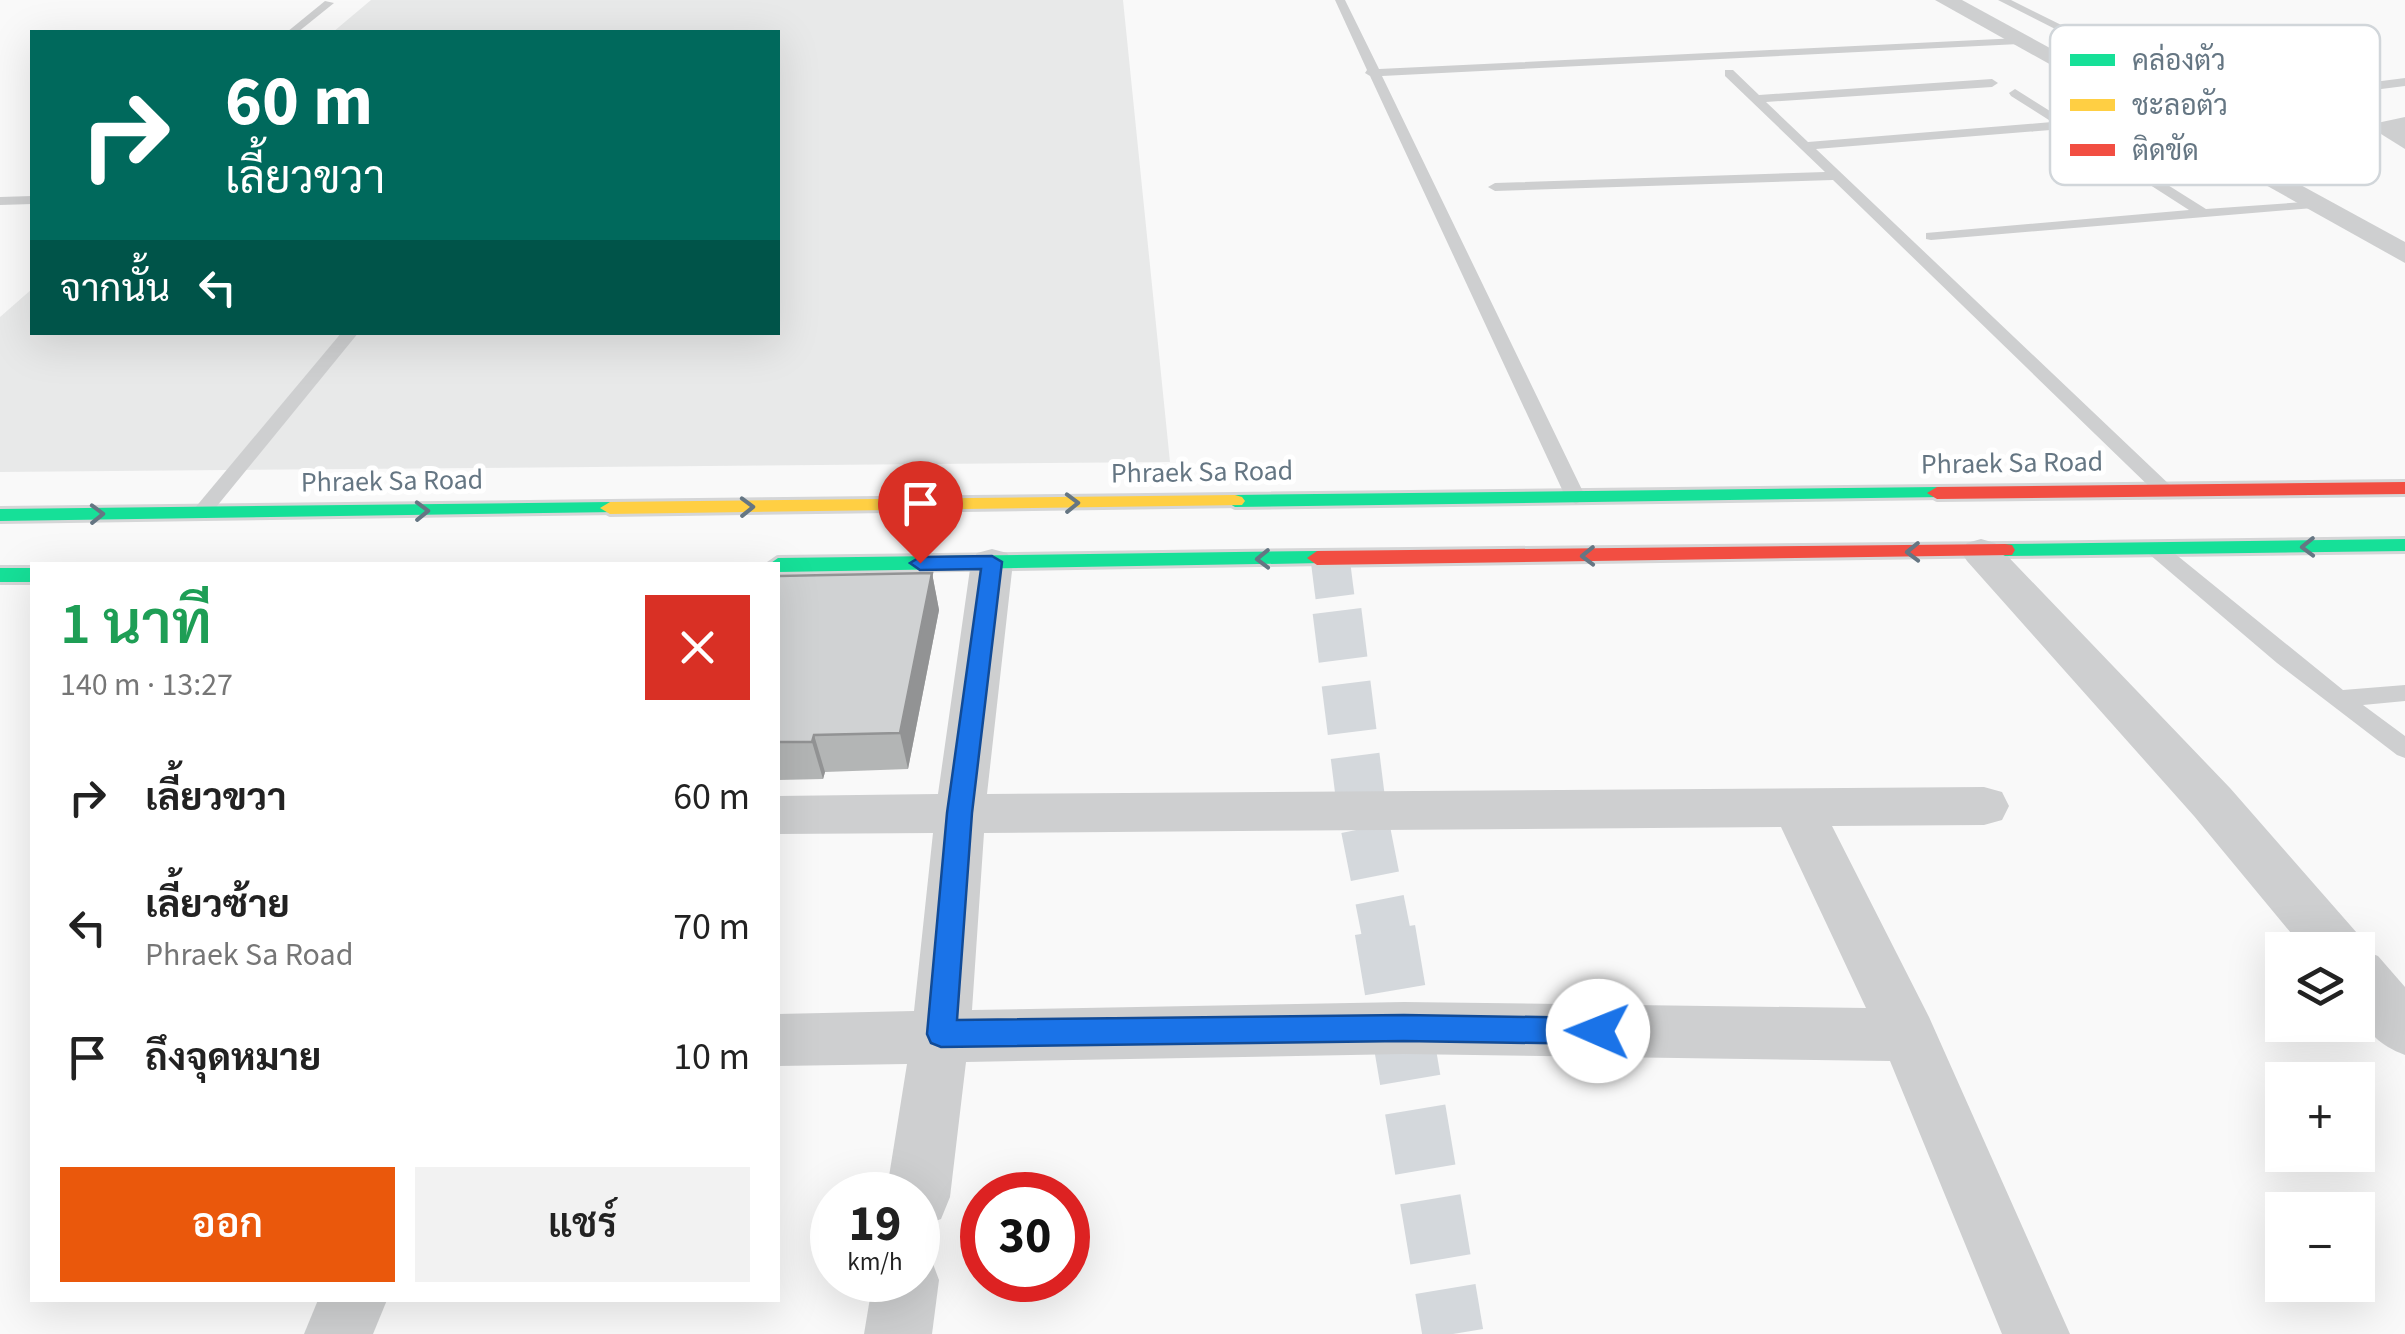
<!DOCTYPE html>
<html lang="th">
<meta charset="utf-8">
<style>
:root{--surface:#fff;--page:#f2f2f2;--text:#222;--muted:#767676;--accent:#ea580c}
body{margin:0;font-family:"Source Sans 3",Sarabun,sans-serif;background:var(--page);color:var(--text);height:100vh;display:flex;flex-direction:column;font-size:38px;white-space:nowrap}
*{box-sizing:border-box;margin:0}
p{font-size:32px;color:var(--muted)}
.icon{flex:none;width:55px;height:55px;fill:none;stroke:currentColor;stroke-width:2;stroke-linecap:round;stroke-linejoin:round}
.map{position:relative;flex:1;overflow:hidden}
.details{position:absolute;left:30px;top:562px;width:750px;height:740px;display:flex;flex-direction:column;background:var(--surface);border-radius:0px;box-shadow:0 10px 40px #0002}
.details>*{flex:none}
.banner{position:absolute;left:30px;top:30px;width:750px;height:305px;border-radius:0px;box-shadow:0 10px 40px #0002;background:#00695c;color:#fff;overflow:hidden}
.buttons{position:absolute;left:2265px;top:932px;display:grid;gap:20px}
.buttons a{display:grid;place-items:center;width:110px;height:110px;border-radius:0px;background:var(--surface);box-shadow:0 10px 40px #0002;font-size:50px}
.speed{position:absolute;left:810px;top:1172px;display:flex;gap:20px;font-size:50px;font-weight:700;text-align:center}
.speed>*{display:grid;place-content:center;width:130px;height:130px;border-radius:50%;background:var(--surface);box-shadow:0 10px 40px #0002;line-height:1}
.speed small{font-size:25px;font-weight:400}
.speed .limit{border:15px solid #d22;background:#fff;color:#111}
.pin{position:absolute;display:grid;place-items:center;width:85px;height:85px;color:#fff;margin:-102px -42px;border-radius:50% 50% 50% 0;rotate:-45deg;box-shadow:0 0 10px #0007}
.pin .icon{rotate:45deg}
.me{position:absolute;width:110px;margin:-55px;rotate:271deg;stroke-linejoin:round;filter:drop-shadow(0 0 8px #0008)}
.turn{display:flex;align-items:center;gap:35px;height:210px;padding:0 30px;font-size:45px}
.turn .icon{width:130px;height:130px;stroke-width:2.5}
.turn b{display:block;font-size:70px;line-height:85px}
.then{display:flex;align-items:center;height:95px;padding:0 30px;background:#0003;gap:20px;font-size:38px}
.round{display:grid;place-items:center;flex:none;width:105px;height:105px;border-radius:0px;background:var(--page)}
.headline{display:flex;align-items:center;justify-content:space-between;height:170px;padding:0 30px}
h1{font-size:60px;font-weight:600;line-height:75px;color:#1e9e55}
.action{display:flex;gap:20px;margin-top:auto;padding:20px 30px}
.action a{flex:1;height:115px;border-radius:0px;background:var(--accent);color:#fff;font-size:40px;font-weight:600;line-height:115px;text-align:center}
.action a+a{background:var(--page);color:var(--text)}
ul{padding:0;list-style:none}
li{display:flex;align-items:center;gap:30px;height:130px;padding:0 30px}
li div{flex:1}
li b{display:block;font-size:38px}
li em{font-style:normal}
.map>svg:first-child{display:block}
.built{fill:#e8e9e9}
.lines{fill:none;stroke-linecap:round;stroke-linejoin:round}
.street-tunnel-far2{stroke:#d4d8dc;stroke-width:39;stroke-dasharray:39 19;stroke-linecap:butt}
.street-tunnel-far1{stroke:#d4d8dc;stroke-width:49;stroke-dasharray:49 24;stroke-linecap:butt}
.street-tunnel{stroke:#d4d8dc;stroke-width:61;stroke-dasharray:61 30;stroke-linecap:butt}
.fast-casing{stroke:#d5d6d7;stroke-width:6}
.slow-casing{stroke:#d5d6d7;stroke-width:6}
.jam-casing{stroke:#d5d6d7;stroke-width:6}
.lane{fill:#cecfd0;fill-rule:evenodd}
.street{fill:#cecfd0;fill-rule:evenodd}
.fast{fill:#16e098;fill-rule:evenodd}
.slow{fill:#ffcf43;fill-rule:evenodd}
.jam{fill:#f24e42;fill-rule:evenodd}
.wall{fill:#b3b5b5}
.shaded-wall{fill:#929394}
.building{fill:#d0d2d3;stroke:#929394;stroke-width:2.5}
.oneway{stroke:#657683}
.route{fill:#1a73e8;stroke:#114b97;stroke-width:2.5}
.labels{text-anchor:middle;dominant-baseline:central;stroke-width:10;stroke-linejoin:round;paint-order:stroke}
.street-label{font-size:28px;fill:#657683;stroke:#fff}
.key{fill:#fff;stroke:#d1d6da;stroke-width:2.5}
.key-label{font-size:28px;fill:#657683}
</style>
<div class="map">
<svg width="2405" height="1334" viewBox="0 0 2405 1334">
<rect width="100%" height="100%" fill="#f9f9f9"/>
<polygon class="built" points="371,0 1123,0 1170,462 0,472 0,317 32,289 32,332 778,332 778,32 333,32"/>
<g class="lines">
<polyline class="street-tunnel-far2" points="1330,558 1337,613"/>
<polyline class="street-tunnel-far1" points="1337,611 1362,811 1386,932"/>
<polyline class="street-tunnel" points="1385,930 1453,1334"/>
<defs>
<g id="fast">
<polygon points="1937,487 1947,493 1944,497 1235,507 1225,501 1235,495"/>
<polygon points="610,502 620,508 617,512 0,521 0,509"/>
<polygon points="2405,539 2405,551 2005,556 1995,550 2005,544"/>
<polygon points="1317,551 1327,558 1324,563 778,572 778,565 768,565 778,558"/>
<rect x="0" y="568" width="32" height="14"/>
</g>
<polygon id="slow" points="1235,495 1242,497 1245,501 1242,505 610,514 600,508 610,502"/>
<g id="jam">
<polygon points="2405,482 2405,494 1937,499 1927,493 1937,487"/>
<polygon points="2005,544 2012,545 2015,550 2012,555 1317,565 1307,558 1317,551"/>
</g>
</defs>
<use href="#fast" class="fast-casing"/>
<use href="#slow" class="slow-casing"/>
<use href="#jam" class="jam-casing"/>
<g class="lane">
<polygon points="1335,0 1345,0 1379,69 2019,38 2025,41 2019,44 1382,76 1586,498 1576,504 1566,498 1370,76 1365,73 1367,70"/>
<polygon points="1998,0 2011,0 2217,102 2405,78 2405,86 2215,110"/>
<polygon points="325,1 334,3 298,32 287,32"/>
<polygon points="1725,70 1733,70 1759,95 1992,79 1998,83 1992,87 1766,102 1808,142 2052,122 2011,96 2009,93 2015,89 2206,209 2318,201 2320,204 2313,208 1931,240 1926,239 1926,233 2189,210 2063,129 1816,149 2172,487 2175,491 2172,495 2158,495 1833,180 1495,191 1488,187 1495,183 1825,172 1725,76"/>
<polygon points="32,196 32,204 0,205 0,197"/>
<polygon points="342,332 359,332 208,517 194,517 191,513 194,509"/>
<polygon points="2156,543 2163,544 2343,690 2405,685 2405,701 2363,705 2405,736 2405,758 2397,755 2277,663 2149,554 2146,549 2149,544"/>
</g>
<g class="street">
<polygon points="1935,0 1962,0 2405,242 2405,263"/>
<polygon points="2405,117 2405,149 2373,129 2377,123"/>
<path d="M1981,539L1995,543L2230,788L2357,933L2365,951L2378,956L2405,987V1055C2350,1034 2358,999 2358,950H2305L2194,816L1967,561L1961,552L1967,543Z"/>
<path d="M992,549L1007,553L1013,562L987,794L1984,787L2002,792L2009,806L2002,820L1984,825L1832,826L1929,1017L2070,1334H2002L1890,1061L1404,1054L966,1062L950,1197L941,1219L918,1228V1195H886L907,1064L778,1066V1014L914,1011L933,833L778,834V796L938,794L971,562L977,553ZM1781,827L1866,1008L1404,1002L972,1010L984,833Z"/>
<polygon points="918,1251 930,1256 939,1280 932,1334 864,1334 873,1280 918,1280"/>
<polygon points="318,1300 387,1300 373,1334 304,1334"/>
</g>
<use href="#fast" class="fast"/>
<use href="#slow" class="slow"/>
<use href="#jam" class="jam"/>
</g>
<polygon class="wall" points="932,573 939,610 908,769 825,772 823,779 778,780 778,576"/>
<g class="shaded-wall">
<polygon points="932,573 939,610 908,769 900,733"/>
<polygon points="814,735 825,772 823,779 812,742"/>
</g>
<polygon class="building" points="932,573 900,733 814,735 812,742 778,742 778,576"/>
<defs><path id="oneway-chevron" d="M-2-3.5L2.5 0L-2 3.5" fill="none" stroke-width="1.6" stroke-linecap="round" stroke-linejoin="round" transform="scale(2.5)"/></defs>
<g class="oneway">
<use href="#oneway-chevron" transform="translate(1072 503) rotate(-1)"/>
<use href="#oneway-chevron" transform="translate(747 507) rotate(-1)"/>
<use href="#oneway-chevron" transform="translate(422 511) rotate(-1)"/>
<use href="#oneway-chevron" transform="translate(97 514) rotate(-1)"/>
<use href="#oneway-chevron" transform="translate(2308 547) rotate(179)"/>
<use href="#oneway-chevron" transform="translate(1913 552) rotate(179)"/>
<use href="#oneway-chevron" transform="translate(1588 556) rotate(179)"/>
<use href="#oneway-chevron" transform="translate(1263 559) rotate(179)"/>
</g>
<polygon class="route" points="992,556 1002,562 972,813 957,1020 1404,1015 1598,1018 1609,1022 1613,1031 1609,1040 1598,1044 1404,1041 941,1047 931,1043 927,1034 947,813 981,569 920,570 910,563 920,557"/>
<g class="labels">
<g class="street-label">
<text transform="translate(2012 463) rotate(-1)">Phraek Sa Road</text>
<text transform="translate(1202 472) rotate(-1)">Phraek Sa Road</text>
<text transform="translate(392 481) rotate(-1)">Phraek Sa Road</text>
</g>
</g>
<rect x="2050" y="25" width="330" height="160" rx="15" class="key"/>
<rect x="2070" y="54" width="45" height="12" fill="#16e098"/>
<rect x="2070" y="99" width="45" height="12" fill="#ffcf43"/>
<rect x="2070" y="144" width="45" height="12" fill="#f24e42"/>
<g class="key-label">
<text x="2132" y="70">คล่องตัว</text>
<text x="2132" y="115">ชะลอตัว</text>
<text x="2132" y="160">ติดขัด</text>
</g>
</svg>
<div class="buttons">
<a><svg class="icon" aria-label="layers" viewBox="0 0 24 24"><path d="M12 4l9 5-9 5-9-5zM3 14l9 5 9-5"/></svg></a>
<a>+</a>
<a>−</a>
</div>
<div class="speed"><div>19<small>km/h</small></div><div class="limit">30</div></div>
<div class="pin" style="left:920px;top:563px;background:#d93025"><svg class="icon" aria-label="arrive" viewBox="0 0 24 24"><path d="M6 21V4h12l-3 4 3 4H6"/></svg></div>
<svg class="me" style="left:1598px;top:1031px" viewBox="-20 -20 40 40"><circle r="19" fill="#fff"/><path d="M0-13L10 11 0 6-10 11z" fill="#1a73e8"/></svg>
<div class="banner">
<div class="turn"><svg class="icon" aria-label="right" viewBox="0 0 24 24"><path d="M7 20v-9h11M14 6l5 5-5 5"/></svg><div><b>60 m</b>เลี้ยวขวา</div></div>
<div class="then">จากนั้น<svg class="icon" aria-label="left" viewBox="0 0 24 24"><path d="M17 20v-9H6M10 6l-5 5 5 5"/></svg></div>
</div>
<section class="details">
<div class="headline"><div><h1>1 นาที</h1><p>140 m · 13:27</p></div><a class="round" style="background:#d93025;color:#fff"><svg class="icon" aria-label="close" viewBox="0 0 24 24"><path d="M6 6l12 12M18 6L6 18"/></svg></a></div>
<ul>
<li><svg class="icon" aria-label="right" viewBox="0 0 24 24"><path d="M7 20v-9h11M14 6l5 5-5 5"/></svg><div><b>เลี้ยวขวา</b></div><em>60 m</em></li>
<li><svg class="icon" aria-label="left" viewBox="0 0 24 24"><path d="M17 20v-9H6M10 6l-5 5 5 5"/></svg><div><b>เลี้ยวซ้าย</b><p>Phraek Sa Road</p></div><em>70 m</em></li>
<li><svg class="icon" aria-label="arrive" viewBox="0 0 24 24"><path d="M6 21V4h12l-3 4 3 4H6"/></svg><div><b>ถึงจุดหมาย</b></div><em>10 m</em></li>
</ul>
<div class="action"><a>ออก</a><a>แชร์</a></div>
</section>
</div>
